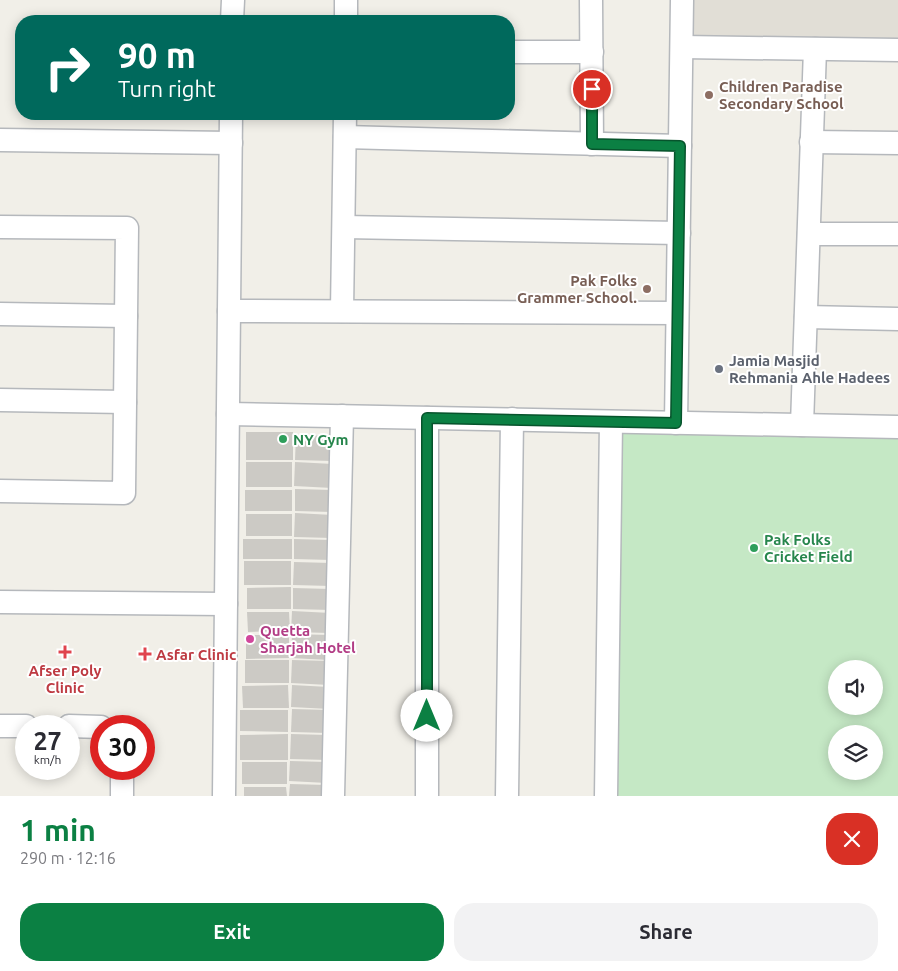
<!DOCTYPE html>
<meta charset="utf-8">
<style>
:root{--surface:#fff;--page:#f2f2f3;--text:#2b2b33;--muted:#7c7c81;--accent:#0b8043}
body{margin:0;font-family:Ubuntu,sans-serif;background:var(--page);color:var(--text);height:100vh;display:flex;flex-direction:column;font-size:19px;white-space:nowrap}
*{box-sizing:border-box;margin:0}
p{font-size:16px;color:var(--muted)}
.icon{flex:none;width:28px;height:28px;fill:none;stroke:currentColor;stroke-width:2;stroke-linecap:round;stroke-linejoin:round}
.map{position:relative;height:796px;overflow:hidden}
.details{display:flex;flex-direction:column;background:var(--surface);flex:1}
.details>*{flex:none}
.top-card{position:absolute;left:15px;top:15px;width:500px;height:105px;border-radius:20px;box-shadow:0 2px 12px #0003;background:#00695c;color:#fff;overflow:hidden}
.controls{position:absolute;left:828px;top:660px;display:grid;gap:10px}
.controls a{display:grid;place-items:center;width:55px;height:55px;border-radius:50%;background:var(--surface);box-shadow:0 2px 12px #0003;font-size:25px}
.speed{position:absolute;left:15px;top:715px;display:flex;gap:10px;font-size:25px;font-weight:700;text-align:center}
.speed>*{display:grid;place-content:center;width:65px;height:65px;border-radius:50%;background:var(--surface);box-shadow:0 2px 12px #0003;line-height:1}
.speed small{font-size:12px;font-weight:400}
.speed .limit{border:8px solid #d22;background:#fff;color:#111}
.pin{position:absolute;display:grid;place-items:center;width:42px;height:42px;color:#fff;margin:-21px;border:2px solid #fff;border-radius:50%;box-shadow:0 1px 5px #0007}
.me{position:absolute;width:55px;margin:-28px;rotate:0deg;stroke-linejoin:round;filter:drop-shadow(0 0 4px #0008)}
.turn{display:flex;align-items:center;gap:18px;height:105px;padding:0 20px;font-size:22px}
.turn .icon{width:65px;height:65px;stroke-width:2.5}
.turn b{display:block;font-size:35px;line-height:42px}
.round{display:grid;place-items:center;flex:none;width:52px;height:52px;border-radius:20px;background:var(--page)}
.summary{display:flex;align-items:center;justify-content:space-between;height:85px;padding:0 20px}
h1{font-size:30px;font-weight:600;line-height:38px;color:var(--accent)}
.action{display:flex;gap:10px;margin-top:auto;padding:10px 20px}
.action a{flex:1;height:58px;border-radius:20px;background:var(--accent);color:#fff;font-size:20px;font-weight:600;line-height:58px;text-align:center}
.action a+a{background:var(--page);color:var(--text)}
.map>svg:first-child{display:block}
.education{fill:#e1ded6}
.green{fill:#c5e8c5;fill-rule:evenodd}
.building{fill:#cccac5}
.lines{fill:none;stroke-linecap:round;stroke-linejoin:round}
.minor-casing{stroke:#b5b8bc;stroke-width:25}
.minor{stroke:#fff;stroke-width:22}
.route-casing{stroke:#07532c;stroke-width:12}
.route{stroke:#0b8043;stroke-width:9}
.education-dot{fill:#8d6e63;stroke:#fff;stroke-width:2}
.worship-dot{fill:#6b7280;stroke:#fff;stroke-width:2}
.leisure-dot{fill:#2e9e5b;stroke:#fff;stroke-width:2}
.hotel-dot{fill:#d1479c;stroke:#fff;stroke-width:2}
.health-dot{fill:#e0444e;stroke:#fff;stroke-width:2}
.labels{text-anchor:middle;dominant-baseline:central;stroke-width:4;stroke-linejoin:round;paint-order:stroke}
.education-label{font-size:15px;font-weight:bold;fill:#785e54;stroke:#fff;text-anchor:start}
.worship-label{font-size:15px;font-weight:bold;fill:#5b616d;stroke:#fff;text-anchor:start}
.leisure-label{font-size:15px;font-weight:bold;fill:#27864d;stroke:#fff;text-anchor:start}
.hotel-label{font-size:15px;font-weight:bold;fill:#b23c85;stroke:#fff;text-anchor:start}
.health-label{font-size:15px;font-weight:bold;fill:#be3a42;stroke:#fff;text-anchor:start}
</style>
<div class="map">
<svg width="898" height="796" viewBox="0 0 898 796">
<rect width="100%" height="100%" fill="#f1efe8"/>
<polygon class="education" points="682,0 898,0 898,50 682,47"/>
<path class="green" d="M611,422L898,427V796H606ZM836,669H874V706H836ZM836,734H874V771H836Z"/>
<g class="building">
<rect x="246" y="432" width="47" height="28"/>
<polygon points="296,435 334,436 333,461 295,460"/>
<rect x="246" y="462" width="46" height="25"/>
<polygon points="295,462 333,464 332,488 294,486"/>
<polygon points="295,489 333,490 332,512 295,511"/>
<rect x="245" y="490" width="47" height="21"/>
<polygon points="295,513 333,515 332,538 294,537"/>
<rect x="246" y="514" width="46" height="22"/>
<rect x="243" y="539" width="49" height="20"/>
<polygon points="294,539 332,540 331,560 294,559"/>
<rect x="244" y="561" width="47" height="24"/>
<polygon points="294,562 332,563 331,586 293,585"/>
<polygon points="291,587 291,609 247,609 247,588"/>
<polygon points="293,588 331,589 331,610 293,609"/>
<polygon points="292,611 331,613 330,633 291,632"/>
<polygon points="247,612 289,612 290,631 248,632"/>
<polygon points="292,634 330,635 329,660 291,658"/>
<polygon points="246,635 289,635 289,658 246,659"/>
<rect x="245" y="660" width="44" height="23"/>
<polygon points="292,660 330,661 329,685 291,683"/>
<polygon points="288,685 289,708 243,708 242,686"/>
<polygon points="292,685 329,687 329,709 291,707"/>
<polygon points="292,709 329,710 328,733 291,732"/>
<polygon points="240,710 288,710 288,732 240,731"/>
<polygon points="288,734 288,760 240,760 240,735"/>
<polygon points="291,734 328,735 327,760 290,759"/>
<polygon points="290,761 327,762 327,783 289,781"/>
<rect x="242" y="762" width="45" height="22"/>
<polygon points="290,784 327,785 326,796 289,796"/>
<polygon points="244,787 286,787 287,796 244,796"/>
</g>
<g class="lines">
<defs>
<g id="minor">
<polyline points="591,0 592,144"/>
<polyline points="232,21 233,0"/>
<polyline points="346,21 346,0"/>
<polyline points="682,47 898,50"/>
<polyline points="509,52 592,52"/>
<polyline points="345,137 680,146"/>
<polyline points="0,140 231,143"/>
<polyline points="811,142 898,143"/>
<polyline points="0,227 127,228 124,493 0,491"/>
<polyline points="344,227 679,233"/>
<polyline points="809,234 898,234"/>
<polyline points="229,311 677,313"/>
<polyline points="342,311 345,114"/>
<polyline points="0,314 126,316"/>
<polyline points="806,317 898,319"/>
<polyline points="0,400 125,402"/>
<polyline points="228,414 898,427"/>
<polyline points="676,423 682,0"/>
<polyline points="802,425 815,49"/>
<polyline points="0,602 226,604"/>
<polyline points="0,726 26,726"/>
<polyline points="69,726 101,727"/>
<polyline points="122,796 122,769"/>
<polyline points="224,796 231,114"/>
<polyline points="333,796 342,416"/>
<polyline points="427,796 427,418"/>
<polyline points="507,796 512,419"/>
<polyline points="606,796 611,422"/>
</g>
</defs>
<use href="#minor" class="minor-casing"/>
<use href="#minor" class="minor"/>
</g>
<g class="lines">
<defs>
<polyline id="route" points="427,716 427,418 676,423 680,146 592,144 592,89"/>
</defs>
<use href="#route" class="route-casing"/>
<use href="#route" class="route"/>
</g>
<g class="education-dot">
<circle cx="709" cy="95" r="5"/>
<circle cx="647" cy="289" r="5"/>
</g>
<circle class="worship-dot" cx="719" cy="369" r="5"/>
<g class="leisure-dot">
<circle cx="283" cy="439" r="5"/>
<circle cx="754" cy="548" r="5"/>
</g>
<circle class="hotel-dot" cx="250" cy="639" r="5"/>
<g class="health-dot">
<path d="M62.5 644.5h5v5h5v5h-5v5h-5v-5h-5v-5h5z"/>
<path d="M142.5 646.5h5v5h5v5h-5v5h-5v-5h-5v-5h5z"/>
</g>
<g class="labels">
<g class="education-label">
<text x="719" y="86">Children Paradise<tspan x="719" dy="17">Secondary School</tspan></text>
<text x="637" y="280" text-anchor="end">Pak Folks<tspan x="637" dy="17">Grammer School.</tspan></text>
</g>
<g class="worship-label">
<text x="729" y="360">Jamia Masjid<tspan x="729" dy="17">Rehmania Ahle Hadees</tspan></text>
</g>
<g class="leisure-label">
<text x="293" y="439">NY Gym</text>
<text x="764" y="539">Pak Folks<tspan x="764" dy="17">Cricket Field</tspan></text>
</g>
<g class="hotel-label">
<text x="260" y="630">Quetta<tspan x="260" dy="17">Sharjah Hotel</tspan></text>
</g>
<g class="health-label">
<text x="156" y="654">Asfar Clinic</text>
<text x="65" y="670" text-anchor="middle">Afser Poly<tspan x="65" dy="17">Clinic</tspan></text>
</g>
</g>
</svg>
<div class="controls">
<a><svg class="icon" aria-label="sound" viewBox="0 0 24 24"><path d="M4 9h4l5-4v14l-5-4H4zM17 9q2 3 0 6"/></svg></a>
<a><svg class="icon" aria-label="layers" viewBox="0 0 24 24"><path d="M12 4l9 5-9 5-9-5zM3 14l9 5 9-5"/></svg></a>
</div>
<div class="speed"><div>27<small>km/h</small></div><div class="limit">30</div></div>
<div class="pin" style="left:592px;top:89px;background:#d93025"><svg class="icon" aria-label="arrive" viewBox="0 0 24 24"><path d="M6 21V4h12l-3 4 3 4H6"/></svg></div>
<svg class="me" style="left:427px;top:716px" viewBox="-20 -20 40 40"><circle r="19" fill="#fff"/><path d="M0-13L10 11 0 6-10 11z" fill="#0b8043"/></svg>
<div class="top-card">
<div class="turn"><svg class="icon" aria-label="right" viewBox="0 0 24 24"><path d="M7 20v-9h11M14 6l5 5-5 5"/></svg><div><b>90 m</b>Turn right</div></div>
</div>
</div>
<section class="details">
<div class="summary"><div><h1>1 min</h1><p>290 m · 12:16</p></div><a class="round" style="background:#d93025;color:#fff"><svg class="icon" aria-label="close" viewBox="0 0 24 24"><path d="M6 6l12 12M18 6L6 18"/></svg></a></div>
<div class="action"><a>Exit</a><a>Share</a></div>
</section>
